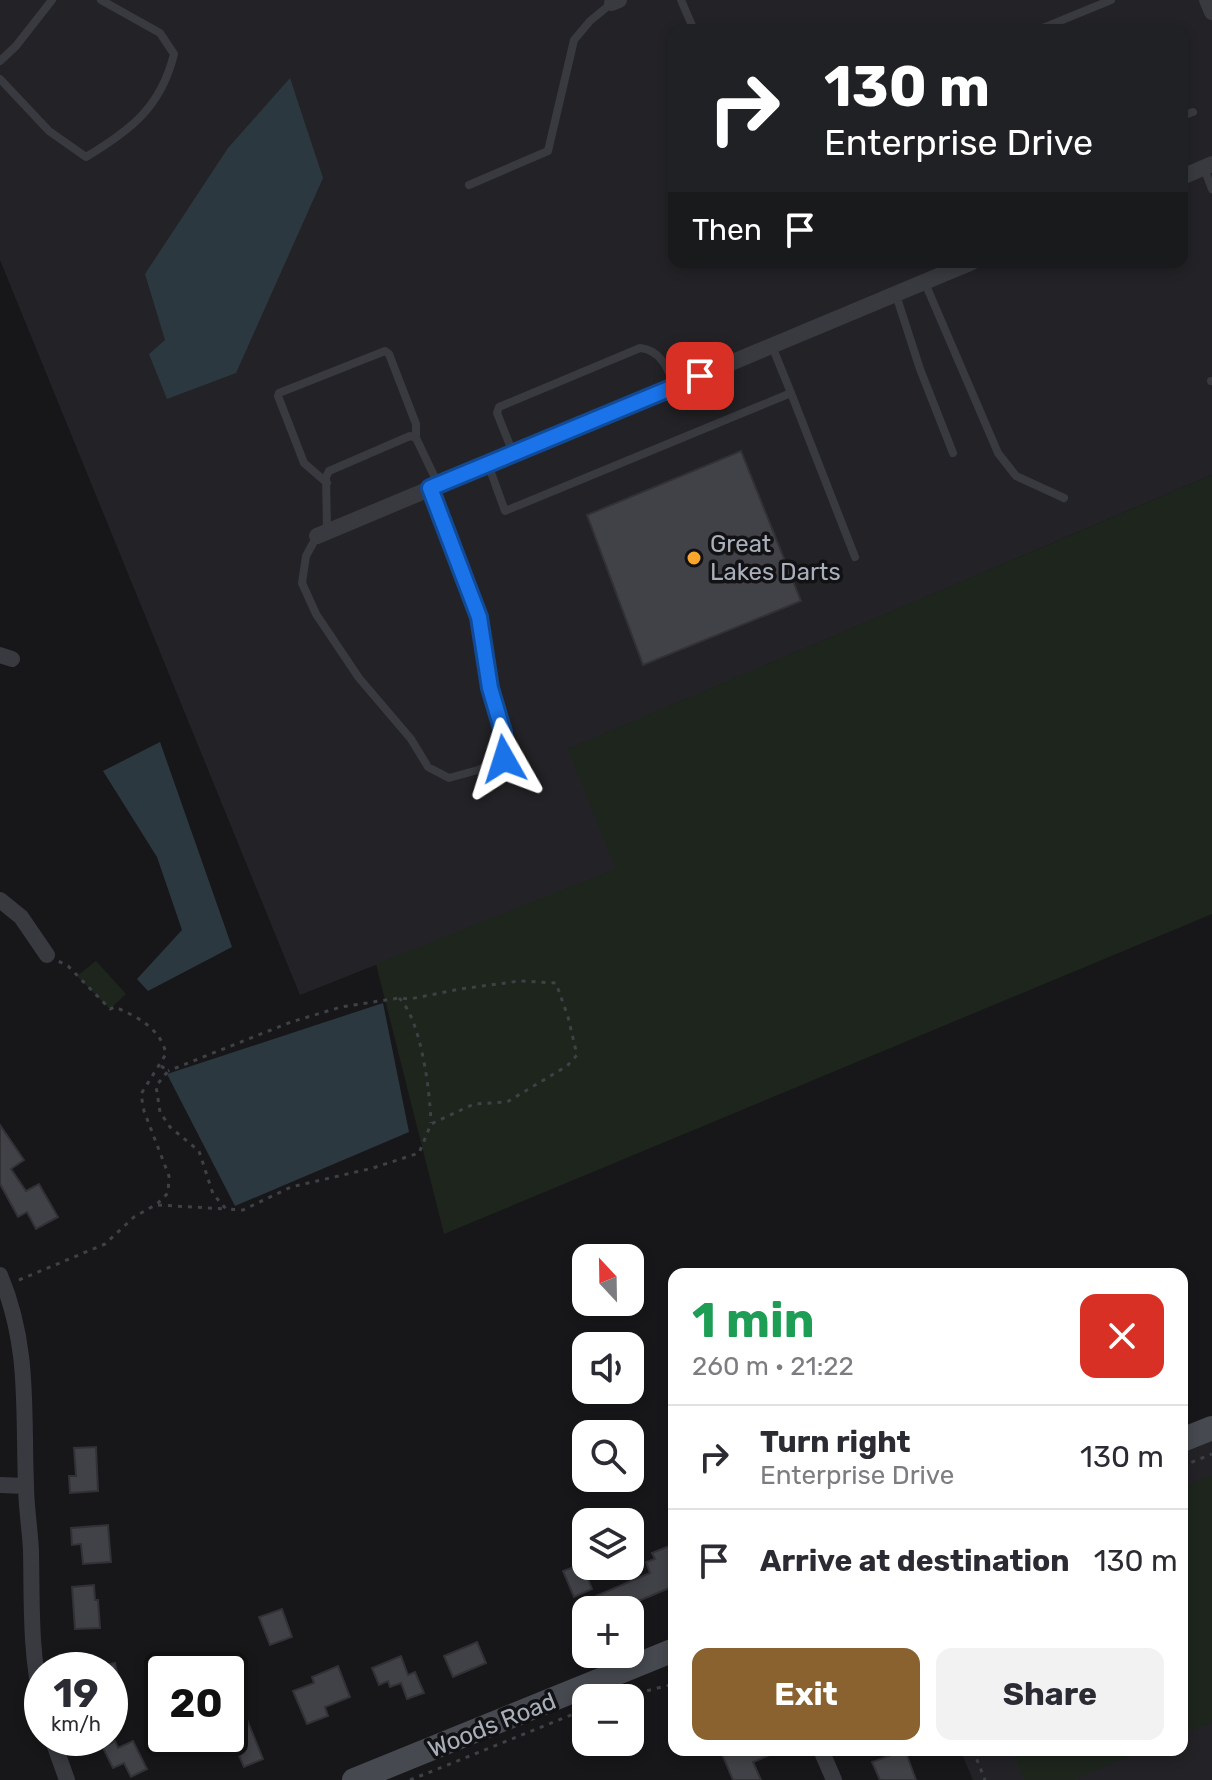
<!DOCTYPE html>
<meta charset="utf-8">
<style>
:root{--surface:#fff;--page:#f2f2f3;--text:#2b2b33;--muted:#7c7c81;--line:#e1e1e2;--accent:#8a6230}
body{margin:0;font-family:Rubik,sans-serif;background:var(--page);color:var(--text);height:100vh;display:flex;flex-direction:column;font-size:30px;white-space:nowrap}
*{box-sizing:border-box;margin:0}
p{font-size:26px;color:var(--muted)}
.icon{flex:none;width:44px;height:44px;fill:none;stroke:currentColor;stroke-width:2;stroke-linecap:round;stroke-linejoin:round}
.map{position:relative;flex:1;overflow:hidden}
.sheet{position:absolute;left:668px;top:1268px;width:520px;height:488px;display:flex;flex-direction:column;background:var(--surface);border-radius:16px;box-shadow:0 4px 12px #0003}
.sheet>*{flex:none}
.guide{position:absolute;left:668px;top:24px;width:520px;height:244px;border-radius:16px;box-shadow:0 4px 12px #0003;background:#202124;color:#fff;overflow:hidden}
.needle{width:52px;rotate:338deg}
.buttons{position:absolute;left:572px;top:1244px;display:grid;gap:16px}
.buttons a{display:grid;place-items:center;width:72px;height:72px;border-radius:16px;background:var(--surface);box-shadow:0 4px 12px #0003;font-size:40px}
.speed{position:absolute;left:24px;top:1652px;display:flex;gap:16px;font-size:40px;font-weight:700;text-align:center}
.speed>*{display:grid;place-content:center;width:104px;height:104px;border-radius:50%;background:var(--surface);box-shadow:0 4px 12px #0003;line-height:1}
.speed small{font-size:20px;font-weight:400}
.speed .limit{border:4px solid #111;border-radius:12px;background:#fff;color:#111}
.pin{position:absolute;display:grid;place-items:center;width:68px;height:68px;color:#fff;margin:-34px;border-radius:16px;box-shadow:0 4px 12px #0006}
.me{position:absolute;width:88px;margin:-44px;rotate:354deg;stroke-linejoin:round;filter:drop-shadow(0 0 6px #0008)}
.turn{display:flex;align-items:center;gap:28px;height:168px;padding:0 24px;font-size:36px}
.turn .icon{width:104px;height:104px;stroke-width:2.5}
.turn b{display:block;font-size:56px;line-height:68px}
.then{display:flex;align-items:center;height:76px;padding:0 24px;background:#0003;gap:16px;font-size:30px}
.round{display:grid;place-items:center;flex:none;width:84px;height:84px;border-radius:16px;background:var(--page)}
.headline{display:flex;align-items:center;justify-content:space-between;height:136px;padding:0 24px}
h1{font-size:48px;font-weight:700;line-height:60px;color:#1e9e55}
.cta{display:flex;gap:16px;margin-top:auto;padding:16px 24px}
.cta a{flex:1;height:92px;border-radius:16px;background:var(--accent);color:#fff;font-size:32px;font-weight:700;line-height:92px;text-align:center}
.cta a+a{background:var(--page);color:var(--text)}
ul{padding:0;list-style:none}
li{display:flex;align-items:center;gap:24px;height:104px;padding:0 24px;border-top:2px solid var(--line)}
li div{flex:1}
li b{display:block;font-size:30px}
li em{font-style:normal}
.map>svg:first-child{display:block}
.built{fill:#232327;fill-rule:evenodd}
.green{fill:#1d251d}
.water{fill:#2c383f}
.building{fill:#414247;stroke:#313136;stroke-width:2}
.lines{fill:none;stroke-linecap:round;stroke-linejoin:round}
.path{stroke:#3e4146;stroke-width:3;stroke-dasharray:4 6;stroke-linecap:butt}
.lane{stroke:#383a3f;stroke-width:8}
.street{stroke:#383a3f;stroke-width:16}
.secondary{stroke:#46494f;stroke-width:24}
.route-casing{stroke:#114b97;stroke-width:20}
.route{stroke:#1a73e8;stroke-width:14}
.poi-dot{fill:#fda62c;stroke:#121215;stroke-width:3}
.labels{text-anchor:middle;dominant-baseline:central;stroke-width:7;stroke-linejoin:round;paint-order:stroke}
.poi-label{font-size:24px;fill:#a9afba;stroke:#121215;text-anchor:start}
.street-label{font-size:24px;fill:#a9afba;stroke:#121215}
</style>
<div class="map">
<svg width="1212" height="1780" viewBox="0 0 1212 1780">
<rect width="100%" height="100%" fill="#17171a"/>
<g class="built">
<path d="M0,0H1212V475L569,749L617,869L300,995L0,260ZM674,30H1182V262H674Z"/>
<polygon points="1212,1437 1212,1780 973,1780 960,1750 1182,1750 1182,1449"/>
</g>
<g class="green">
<polygon points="1212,475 1212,914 444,1234 376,964 616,869 568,749"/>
<polygon points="96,961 126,994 110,1009 77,976"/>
<polygon points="1212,1475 1212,1722 1192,1731 1182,1707 1182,1487"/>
<polygon points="1012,1750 1144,1750 1072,1780 1024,1780"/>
</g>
<g class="water">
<polygon points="290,78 323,178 236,373 167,399 149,354 165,340 145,274 228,148"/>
<polygon points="160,742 232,947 148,991 137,979 182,930 157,857 103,771"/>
<polygon points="383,1003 409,1132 235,1206 167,1074"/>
</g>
<g class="building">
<polygon points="741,451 801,601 643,665 587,515"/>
<polygon points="0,1125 24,1160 11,1169 26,1191 39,1184 58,1217 36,1229 27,1212 18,1217 0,1184"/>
<polygon points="96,1447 98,1491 70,1493 69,1476 76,1476 74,1448"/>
<polygon points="108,1525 111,1562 83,1564 81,1544 72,1545 71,1528"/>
<polygon points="674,1544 674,1586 617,1610 602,1610 596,1596 650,1573 646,1562 655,1559 652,1553"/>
<polygon points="582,1564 592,1589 574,1597 563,1571"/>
<polygon points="94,1585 95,1600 98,1600 100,1628 75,1629 72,1587"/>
<polygon points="282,1609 292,1637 270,1645 259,1617"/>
<polygon points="477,1642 486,1663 453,1677 444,1656"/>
<polygon points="401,1656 408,1675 415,1672 424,1693 407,1699 401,1683 390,1687 388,1681 379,1685 372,1668"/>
<polygon points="115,1663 122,1695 110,1698 110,1664"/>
<polygon points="338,1666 350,1697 325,1707 328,1716 307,1724 293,1691 314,1683 312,1677"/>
<polygon points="244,1712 263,1759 244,1767 230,1735 230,1718"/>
<polygon points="115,1741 118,1748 133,1741 147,1769 131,1777 124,1763 113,1768 103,1748"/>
<polygon points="732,1750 782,1750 753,1762 761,1780 733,1780 722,1754"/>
<polygon points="905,1750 916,1780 880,1780 872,1762"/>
</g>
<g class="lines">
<g class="path">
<path d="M399,998C421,1019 430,1091 431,1123"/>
<polyline points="161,1066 168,1071 156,1086 160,1112 170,1127 199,1151 213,1194 226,1209 243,1210 291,1187 373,1168 419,1153 431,1124 474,1104 507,1102 567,1066 577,1055 568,1017 556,983 520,981 460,989 410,999 399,998 341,1007 291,1022 168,1071"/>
<polyline points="158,1205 226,1209"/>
<path d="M19,1280L105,1244L134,1217L157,1204L168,1193L169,1176L144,1111L141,1094L166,1054C161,1029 138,1017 115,1007L110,1009L68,966L58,961"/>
<polyline points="1182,1466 1212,1454"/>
<polyline points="618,1698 674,1684"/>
<polyline points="973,1750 985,1780"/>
<polyline points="410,1780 586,1709"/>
</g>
<g class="lane">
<polyline points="681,0 694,30"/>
<polyline points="1038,30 1111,0"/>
<polyline points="0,61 16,46 52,0"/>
<path d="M0,79L49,131L86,157C131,130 161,107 174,54L160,33L101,0"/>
<polyline points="1182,116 1193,112"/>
<polyline points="1204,168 1212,189"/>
<polyline points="469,185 548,151 574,40 590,21 612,3"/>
<polyline points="925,283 998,453 1016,476 1064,498"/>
<polyline points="896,295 920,369 953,453"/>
<polyline points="1211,381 1212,381"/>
<polyline points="791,393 855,557"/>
<path d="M513,453L497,413L499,407L640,348C661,350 668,369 675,386"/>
<polyline points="488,464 505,511 791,393 772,346"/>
<polyline points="327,483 304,463 278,396 279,393 385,351 389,354 416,424 416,438 438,484"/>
<polyline points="327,531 326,477 329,471 410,436 416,438"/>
<polyline points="317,536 306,556 302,583 316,614 359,678 411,739 428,767 449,778 478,770 504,759 503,732 490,688 479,617 430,488"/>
</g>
<g class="street">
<polyline points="1207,0 1212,12"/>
<polyline points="612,3 619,0"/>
<polyline points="1182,177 1212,164"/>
<polyline points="317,536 972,262"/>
<polyline points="0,655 12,659"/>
<polyline points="0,900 21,917 47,955"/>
<path d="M0,1275C30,1346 23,1410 26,1485C26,1507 30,1529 31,1551C32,1602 30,1653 42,1703"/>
<polyline points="0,1485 26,1486"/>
<polyline points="52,1738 67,1780"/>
<polyline points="821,1750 834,1780"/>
</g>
<g class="secondary">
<polyline points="1182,1440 1212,1428"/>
<polyline points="354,1780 674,1650"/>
</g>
</g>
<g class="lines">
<defs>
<polyline id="route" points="504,759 503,732 490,688 479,617 430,488 700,376"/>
</defs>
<use href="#route" class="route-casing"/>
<use href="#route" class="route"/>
</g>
<circle class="poi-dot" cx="694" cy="558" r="8"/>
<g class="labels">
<g class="poi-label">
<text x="710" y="544">Great<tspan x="710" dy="28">Lakes Darts</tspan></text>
</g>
<g class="street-label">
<text transform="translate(492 1725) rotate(-22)">Woods Road</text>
</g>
</g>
</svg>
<div class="buttons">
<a><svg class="needle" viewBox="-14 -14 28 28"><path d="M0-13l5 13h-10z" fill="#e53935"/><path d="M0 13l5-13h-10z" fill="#7c7c81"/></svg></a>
<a><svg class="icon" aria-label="sound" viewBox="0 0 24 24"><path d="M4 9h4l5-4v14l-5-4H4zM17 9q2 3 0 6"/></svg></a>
<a><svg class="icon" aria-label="search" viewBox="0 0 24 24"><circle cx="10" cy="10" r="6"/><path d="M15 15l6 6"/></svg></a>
<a><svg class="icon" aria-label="layers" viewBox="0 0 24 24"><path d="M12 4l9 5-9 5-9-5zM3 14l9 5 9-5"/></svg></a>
<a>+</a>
<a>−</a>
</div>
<div class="speed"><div>19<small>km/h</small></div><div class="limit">20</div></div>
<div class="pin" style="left:700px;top:376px;background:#d93025"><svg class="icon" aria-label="arrive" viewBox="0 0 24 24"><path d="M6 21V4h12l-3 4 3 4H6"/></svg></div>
<svg class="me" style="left:504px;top:759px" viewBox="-20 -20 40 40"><path d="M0-17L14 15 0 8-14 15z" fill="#1a73e8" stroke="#fff" stroke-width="4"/></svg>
<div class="guide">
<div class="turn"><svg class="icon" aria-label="right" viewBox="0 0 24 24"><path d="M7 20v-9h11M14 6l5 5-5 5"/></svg><div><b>130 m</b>Enterprise Drive</div></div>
<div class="then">Then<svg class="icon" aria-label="arrive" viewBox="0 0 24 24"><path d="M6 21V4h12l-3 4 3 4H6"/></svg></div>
</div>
<section class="sheet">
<div class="headline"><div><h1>1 min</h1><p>260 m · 21:22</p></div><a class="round" style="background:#d93025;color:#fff"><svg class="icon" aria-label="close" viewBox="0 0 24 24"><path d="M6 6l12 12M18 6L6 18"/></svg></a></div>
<ul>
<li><svg class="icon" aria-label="right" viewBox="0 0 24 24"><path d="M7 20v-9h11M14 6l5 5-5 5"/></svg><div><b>Turn right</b><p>Enterprise Drive</p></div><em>130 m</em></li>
<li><svg class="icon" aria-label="arrive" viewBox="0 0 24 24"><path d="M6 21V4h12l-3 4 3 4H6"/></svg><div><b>Arrive at destination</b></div><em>130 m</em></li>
</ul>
<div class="cta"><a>Exit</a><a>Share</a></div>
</section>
</div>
